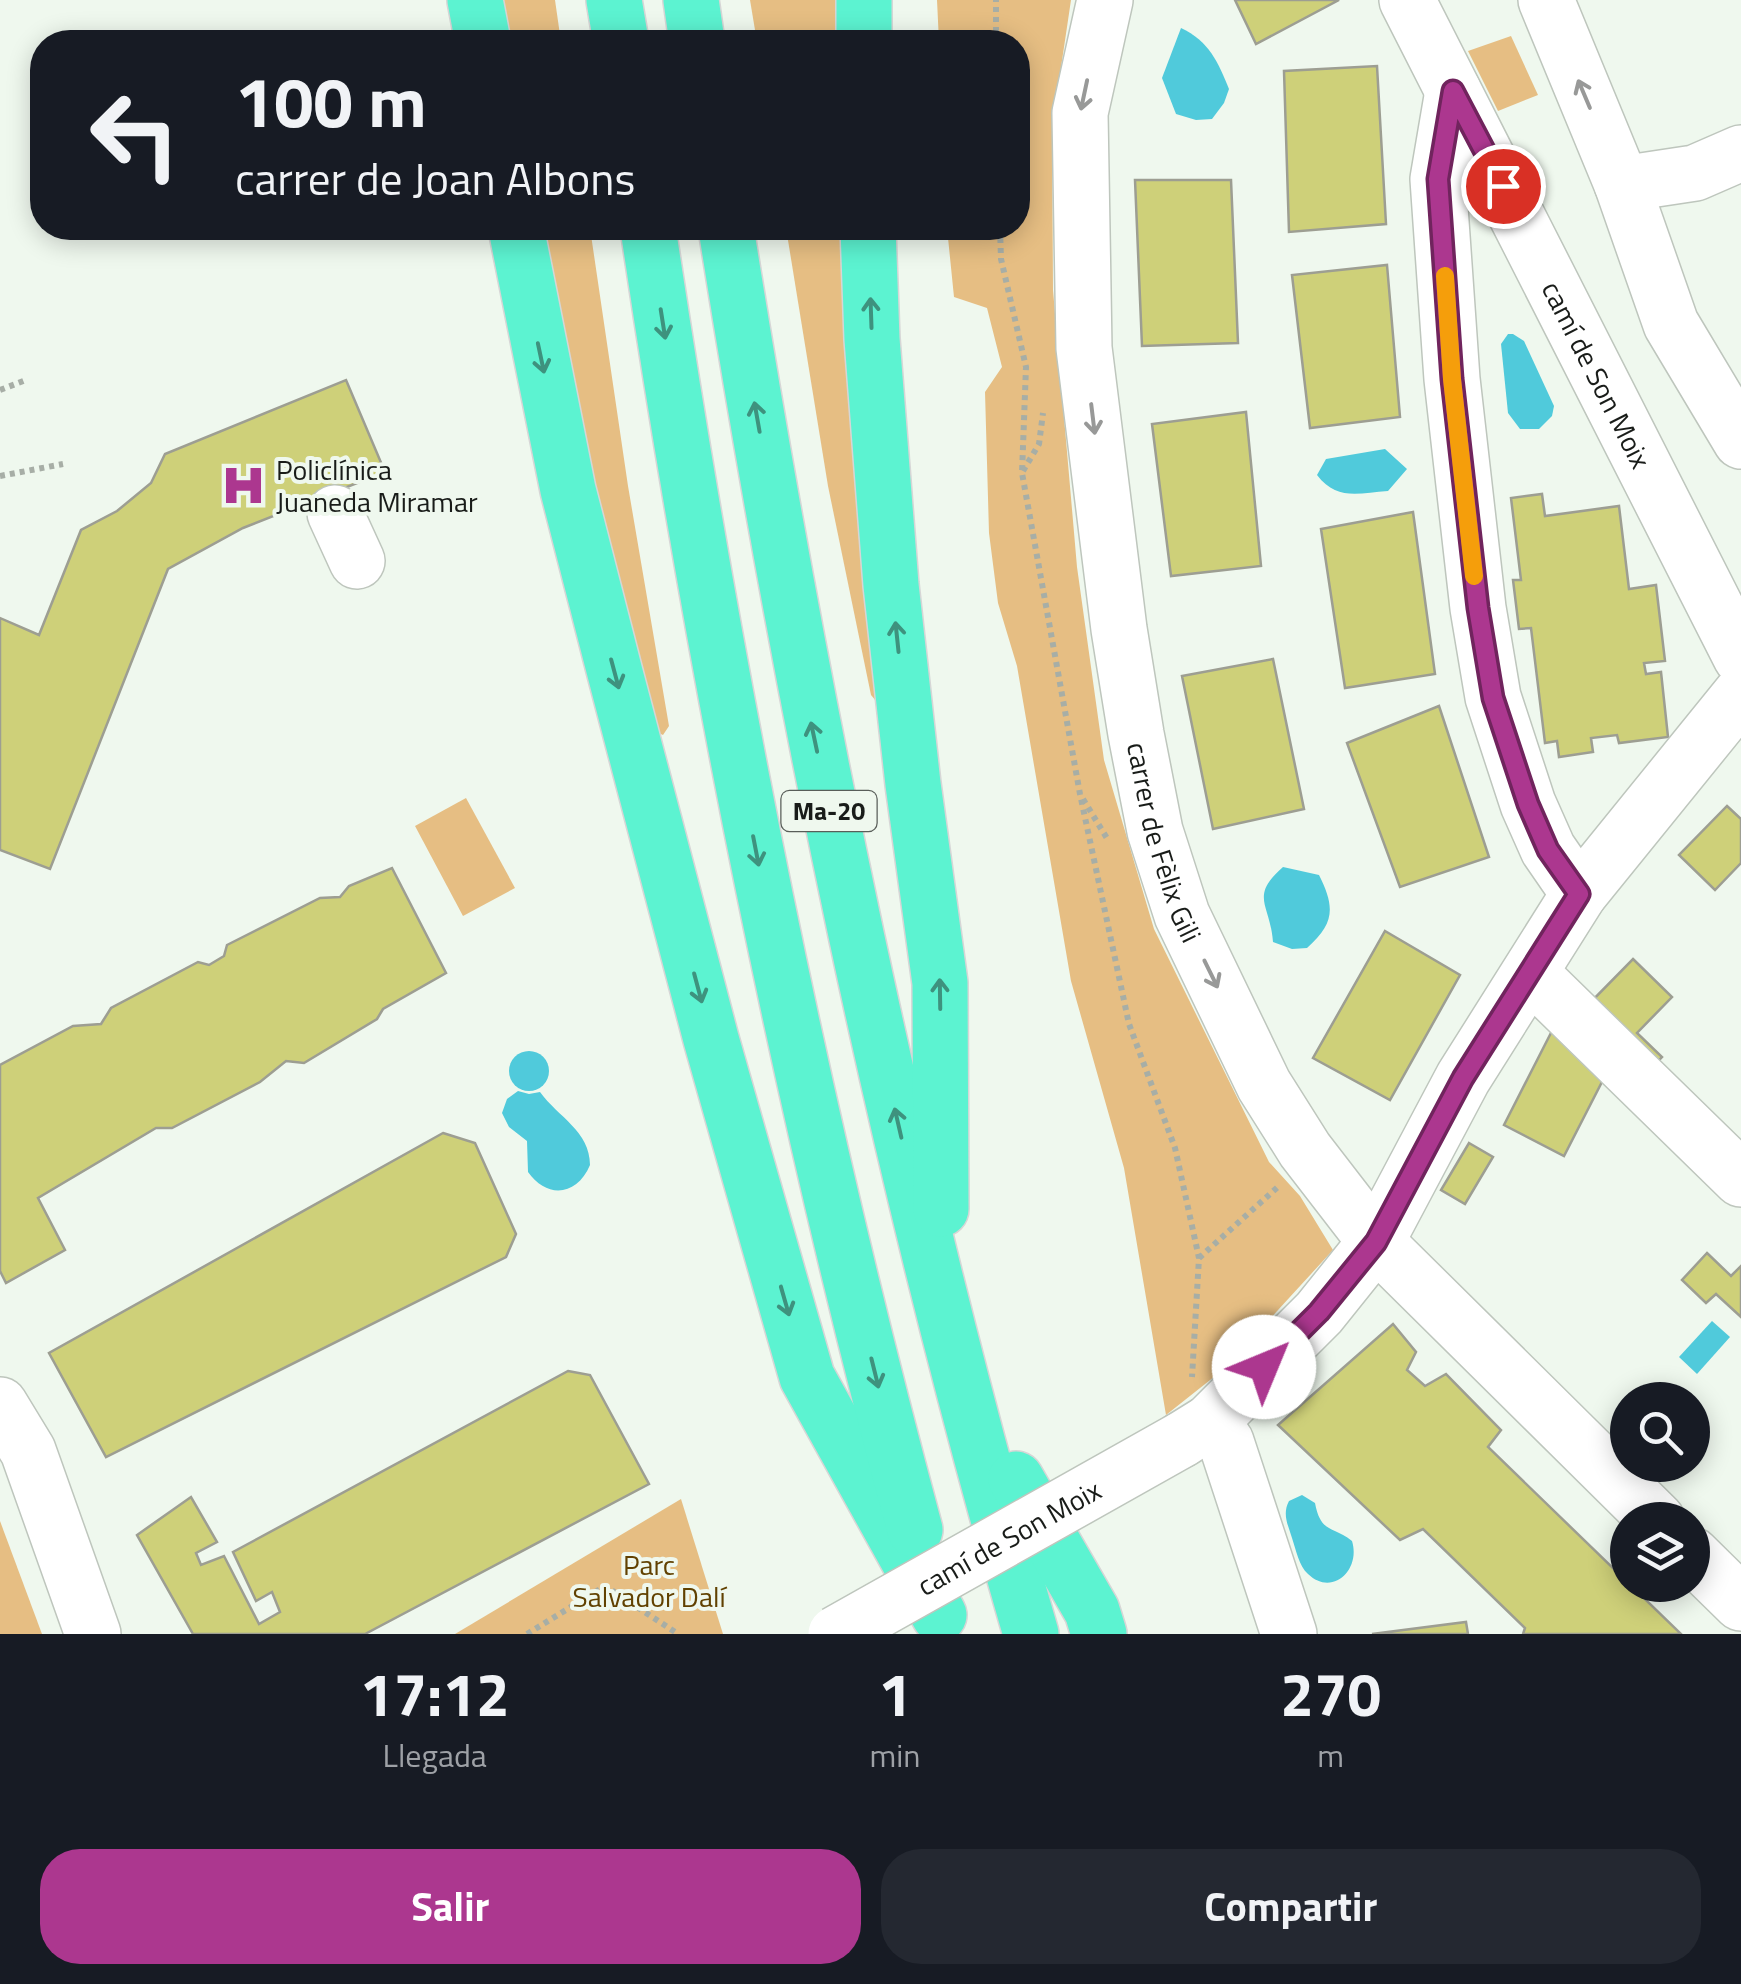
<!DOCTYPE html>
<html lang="es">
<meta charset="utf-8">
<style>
:root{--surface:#171b24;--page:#242831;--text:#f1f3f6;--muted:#9ea1a6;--accent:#ac378f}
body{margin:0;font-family:"Titillium Web",sans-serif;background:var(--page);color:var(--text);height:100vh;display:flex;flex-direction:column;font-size:38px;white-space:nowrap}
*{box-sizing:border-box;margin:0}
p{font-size:32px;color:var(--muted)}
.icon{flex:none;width:55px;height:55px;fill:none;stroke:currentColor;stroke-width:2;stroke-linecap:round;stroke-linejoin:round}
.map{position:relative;height:1634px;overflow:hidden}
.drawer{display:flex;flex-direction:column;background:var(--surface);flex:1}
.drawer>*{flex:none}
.guide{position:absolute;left:30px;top:30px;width:1000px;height:210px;border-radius:40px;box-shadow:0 5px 25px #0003;background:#171b24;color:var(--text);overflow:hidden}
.controls{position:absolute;left:1610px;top:1382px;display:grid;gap:20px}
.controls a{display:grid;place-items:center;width:100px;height:100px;border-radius:50%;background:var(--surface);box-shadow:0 5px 25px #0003;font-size:50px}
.pin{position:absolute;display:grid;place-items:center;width:85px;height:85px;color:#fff;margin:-42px;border:5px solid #fff;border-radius:50%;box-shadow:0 2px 10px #0007}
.me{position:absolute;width:110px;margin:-55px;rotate:45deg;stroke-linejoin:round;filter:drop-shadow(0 0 8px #0008)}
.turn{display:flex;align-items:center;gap:35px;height:210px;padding:0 40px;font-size:45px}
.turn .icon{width:130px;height:130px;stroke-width:2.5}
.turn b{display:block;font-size:70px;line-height:85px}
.eta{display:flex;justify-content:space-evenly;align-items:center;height:170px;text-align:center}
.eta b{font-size:60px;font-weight:700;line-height:70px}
.action{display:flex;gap:20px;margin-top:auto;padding:20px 40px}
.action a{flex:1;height:115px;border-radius:40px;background:var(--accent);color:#fff;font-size:40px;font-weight:700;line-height:115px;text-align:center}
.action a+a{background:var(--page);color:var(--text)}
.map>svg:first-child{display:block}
.green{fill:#e6be83}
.water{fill:#50cadb}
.building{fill:#ced079;stroke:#9d9e92;stroke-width:2.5}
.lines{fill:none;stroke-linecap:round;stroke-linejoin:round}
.minor-casing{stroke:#bec6bd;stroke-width:58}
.highway-casing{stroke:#d6d6d6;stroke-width:58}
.path{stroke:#a7aea6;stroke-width:6;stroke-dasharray:5 5;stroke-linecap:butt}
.minor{stroke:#fff;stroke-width:55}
.highway{stroke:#5cf3d1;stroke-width:55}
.minor-bridge-casing{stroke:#bec6bd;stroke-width:58;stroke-linecap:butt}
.minor-bridge{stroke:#fff;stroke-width:55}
.oneway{stroke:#989998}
.oneway2{stroke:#3e927e}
.route-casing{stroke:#70245d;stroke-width:25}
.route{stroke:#ac378f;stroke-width:18}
.slow{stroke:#f59e0b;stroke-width:18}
.labels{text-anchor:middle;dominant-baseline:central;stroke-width:8;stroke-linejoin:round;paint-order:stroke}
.shield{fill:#eff8ee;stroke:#595e59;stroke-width:2.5}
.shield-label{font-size:25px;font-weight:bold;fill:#191c19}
.street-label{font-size:28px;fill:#191c19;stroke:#eff8ee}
.poi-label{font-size:28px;fill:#191c19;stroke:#eff8ee;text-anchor:start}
.park-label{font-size:28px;fill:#614101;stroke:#eff8ee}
</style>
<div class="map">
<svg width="1741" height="1634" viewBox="0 0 1741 1634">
<rect width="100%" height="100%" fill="#eff8ee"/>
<g class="green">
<polygon points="496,0 555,0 561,42 503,42"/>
<polygon points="750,0 836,0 837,42 757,42"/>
<polygon points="937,0 1071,0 1052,128 1053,290 1077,567 1104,760 1154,929 1269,1162 1300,1196 1333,1250 1224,1369 1166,1415 1124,1168 1071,981 1017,666 998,603 989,533 985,392 1002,367 987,308 954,297 947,228 1018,228 1018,42 939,42"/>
<polygon points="1511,36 1538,95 1498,111 1468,51"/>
<polygon points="535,228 590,228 628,486 669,726 663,735 654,731 624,634"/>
<polygon points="786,228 843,228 876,701 871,695 828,486"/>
<polygon points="466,798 515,888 463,916 415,826"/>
<polygon points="681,1499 723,1634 455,1634"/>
<polygon points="0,1521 42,1634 0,1634"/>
</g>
<g class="water">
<path d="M1181,28C1209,41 1218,62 1229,89L1224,103L1212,119L1196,120L1176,114L1162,78Z"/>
<polygon points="1508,334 1513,334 1524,341 1554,406 1552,416 1539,429 1520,429 1508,413 1501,344"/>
<path d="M1385,449L1407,469L1388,491C1358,493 1337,501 1317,475L1326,459Z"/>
<path d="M1283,867L1319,875C1335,907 1335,923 1307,948L1292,949L1273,942C1270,903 1249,897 1283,867Z"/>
<circle cx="529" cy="1071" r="20"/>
<path d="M518,1091L529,1094L540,1092C558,1117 590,1131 590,1165C577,1196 547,1199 528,1172L527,1141L509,1127L502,1113L507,1099Z"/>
<polygon points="1712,1321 1730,1337 1697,1374 1679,1357"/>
<path d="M1302,1495L1315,1503C1321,1534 1332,1525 1352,1541C1361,1570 1332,1597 1308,1574C1299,1566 1296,1550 1292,1538C1288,1525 1282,1514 1289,1501Z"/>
</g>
<g class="building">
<polygon points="1235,0 1339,0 1256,44"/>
<polygon points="1377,66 1386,224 1289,232 1284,71"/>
<polygon points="1135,180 1231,180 1238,343 1142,346"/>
<polygon points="1387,265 1400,417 1310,428 1292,275"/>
<polygon points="346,380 385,472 243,528 168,569 50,869 0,850 0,618 39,635 81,530 117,511 151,483 165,454"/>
<polygon points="1246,412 1261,566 1171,576 1152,424"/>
<polygon points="1542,494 1545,516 1619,506 1629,589 1656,585 1665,661 1644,663 1646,674 1661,672 1668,737 1619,743 1617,735 1591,738 1593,752 1559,757 1557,741 1545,743 1531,628 1519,629 1513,580 1521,580 1511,498"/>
<polygon points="1413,512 1435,674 1345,688 1321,529"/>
<polygon points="1273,659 1304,809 1213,829 1182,676"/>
<polygon points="1439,706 1489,857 1400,887 1347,743"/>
<polygon points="1727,806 1741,819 1741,863 1715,890 1679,855"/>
<polygon points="392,868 446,973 383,1009 377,1019 304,1063 286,1061 260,1082 172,1128 156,1128 38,1198 65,1250 6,1283 0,1271 0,1065 73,1026 101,1024 111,1008 198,962 209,965 224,956 227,945 320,898 340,897 349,886"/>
<polygon points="1385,931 1460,975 1390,1100 1313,1058"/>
<polygon points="1633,959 1672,997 1637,1033 1662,1057 1643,1077 1579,1014"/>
<polygon points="1555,1025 1606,1074 1564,1156 1504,1125"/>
<polygon points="443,1133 475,1143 516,1234 506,1257 106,1457 49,1353"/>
<polygon points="1469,1143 1493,1157 1465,1204 1441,1190"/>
<polygon points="1707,1253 1731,1276 1741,1266 1741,1317 1716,1294 1706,1303 1682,1280"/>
<polygon points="1393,1324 1416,1352 1407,1370 1425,1386 1446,1374 1501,1430 1488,1447 1681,1634 1523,1634 1525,1628 1423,1529 1400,1540 1278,1425"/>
<polygon points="568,1371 590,1375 649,1484 365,1634 193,1634 137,1535 191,1497 217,1542 196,1553 201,1565 224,1556 259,1624 280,1612 272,1592 256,1601 233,1552"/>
<polygon points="1466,1622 1468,1634 1372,1634"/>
</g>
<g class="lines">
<defs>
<g id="minor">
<path id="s1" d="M1105,0L1080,113L1084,348L1119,629L1136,734L1155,831L1182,915L1264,1085L1305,1150L1376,1242L1657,1520"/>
<path id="s2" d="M1407,0L1741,657"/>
<polyline points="1546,0 1622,184 1671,324 1741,441"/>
<polyline points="1453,91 1438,179 1452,379 1478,608 1493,697 1528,804 1548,849 1579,894"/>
<polyline points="1622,184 1695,173 1741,153"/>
<polyline points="335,513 357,561"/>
<polyline points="1530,973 1741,1179"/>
<polyline points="0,1405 28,1451 93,1634"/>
<polyline points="1210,1422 1226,1442 1289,1634"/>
<polyline points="1181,1440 1210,1422 1319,1313 1376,1242 1463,1078 1579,894 1741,694"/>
<polyline points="1692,1555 1741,1603"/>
</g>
<g id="highway">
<polyline points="475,0 483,42"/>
<polyline points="614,0 621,42"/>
<polyline points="691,0 697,42"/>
<polyline points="864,0 864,42"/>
<polyline points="516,228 568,490 615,673 711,1039 807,1377 939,1615"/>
<path d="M648,228C713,666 799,1102 915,1530"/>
<path d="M726,228C801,702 897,1173 1031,1634"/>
<polyline points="868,228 872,339 891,585 913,784 940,983 941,1209"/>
<polyline points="1016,1479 1092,1611 1099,1634"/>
</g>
</defs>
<use href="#minor" class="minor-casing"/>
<use href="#highway" class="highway-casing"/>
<g class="path">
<polyline points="996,42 996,0"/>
<polyline points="1000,228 1001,259 1026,367 1022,473 1080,794 1129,1024 1175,1148 1199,1258 1192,1377"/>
<polyline points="0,390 26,380"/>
<polyline points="1023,471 1039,444 1043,413"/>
<polyline points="0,476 63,464"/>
<polyline points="1083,799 1108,840"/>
<polyline points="1199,1258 1280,1185"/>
<polyline points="527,1634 605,1586 678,1634"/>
</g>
<use href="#minor" class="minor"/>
<use href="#highway" class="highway"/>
<defs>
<g id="minor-bridge">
<path id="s3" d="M836,1634L1181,1440"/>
</g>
</defs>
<use href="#minor-bridge" class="minor-bridge-casing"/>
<use href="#minor-bridge" class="minor-bridge"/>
</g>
<defs><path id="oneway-shaft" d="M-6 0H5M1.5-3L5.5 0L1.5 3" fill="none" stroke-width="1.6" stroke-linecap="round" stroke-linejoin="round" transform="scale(2.5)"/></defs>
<g class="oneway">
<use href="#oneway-shaft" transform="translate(1584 94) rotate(-113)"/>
<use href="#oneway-shaft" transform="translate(1084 95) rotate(102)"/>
<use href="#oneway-shaft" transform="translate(1093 419) rotate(83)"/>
<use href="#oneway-shaft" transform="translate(1211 974) rotate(64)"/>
</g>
<g class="oneway2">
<use href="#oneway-shaft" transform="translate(871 313) rotate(-92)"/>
<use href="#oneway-shaft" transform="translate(663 324) rotate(81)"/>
<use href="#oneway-shaft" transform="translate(541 358) rotate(78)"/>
<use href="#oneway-shaft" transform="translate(757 417) rotate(-100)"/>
<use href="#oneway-shaft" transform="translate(897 637) rotate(-96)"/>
<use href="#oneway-shaft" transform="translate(615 674) rotate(75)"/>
<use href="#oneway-shaft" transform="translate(814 737) rotate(-102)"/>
<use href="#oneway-shaft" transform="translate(756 851) rotate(79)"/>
<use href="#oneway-shaft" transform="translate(698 988) rotate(75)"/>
<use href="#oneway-shaft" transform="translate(940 994) rotate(-91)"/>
<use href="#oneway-shaft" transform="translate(898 1123) rotate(-103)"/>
<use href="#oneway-shaft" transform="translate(785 1301) rotate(74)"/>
<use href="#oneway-shaft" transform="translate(875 1373) rotate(76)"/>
</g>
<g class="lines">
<defs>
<polyline id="route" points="1264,1367 1319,1312 1376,1242 1463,1078 1579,894 1548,850 1528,804 1493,698 1478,608 1452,379 1438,179 1453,91 1503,186"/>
</defs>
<use href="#route" class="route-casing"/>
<use href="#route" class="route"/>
<polyline class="slow" points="1445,276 1452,379 1474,576"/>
</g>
<defs>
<symbol id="hospital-bare" viewBox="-9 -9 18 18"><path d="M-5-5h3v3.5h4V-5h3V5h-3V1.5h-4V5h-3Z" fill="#ac378f" stroke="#eff8ee" stroke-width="2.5" paint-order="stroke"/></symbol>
</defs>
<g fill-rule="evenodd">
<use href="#hospital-bare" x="212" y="454" width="63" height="63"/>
</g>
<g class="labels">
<rect class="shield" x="781.5" y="791" width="95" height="40" rx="8"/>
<g class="shield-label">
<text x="829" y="811">Ma-20</text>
</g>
<g class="street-label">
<text stroke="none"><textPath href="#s2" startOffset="420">camí de Son Moix</textPath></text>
<text stroke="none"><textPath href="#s1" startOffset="852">carrer de Fèlix Gili</textPath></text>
<text stroke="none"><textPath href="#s3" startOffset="198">camí de Son Moix</textPath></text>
</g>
<g class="poi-label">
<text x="276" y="469">Policlínica<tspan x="276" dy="32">Juaneda Miramar</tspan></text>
</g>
<g class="park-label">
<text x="649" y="1564">Parc<tspan x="649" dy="32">Salvador Dalí</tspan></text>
</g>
</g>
</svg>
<div class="controls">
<a><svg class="icon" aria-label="search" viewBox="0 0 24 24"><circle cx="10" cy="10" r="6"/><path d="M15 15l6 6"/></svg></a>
<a><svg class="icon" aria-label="layers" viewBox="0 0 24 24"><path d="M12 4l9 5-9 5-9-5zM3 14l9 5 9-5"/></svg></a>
</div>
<div class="pin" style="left:1503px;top:186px;background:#d93025"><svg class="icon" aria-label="arrive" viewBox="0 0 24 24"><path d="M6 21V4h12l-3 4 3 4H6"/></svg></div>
<svg class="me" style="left:1264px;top:1367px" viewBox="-20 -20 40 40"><circle r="19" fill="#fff"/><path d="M0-13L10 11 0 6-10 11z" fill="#ac378f"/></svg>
<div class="guide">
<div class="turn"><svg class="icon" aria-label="left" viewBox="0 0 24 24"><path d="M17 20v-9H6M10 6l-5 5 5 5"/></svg><div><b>100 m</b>carrer de Joan Albons</div></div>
</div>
</div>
<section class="drawer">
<div class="eta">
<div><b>17:12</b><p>Llegada</p></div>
<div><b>1</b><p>min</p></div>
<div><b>270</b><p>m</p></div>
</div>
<div class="action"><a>Salir</a><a>Compartir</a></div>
</section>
